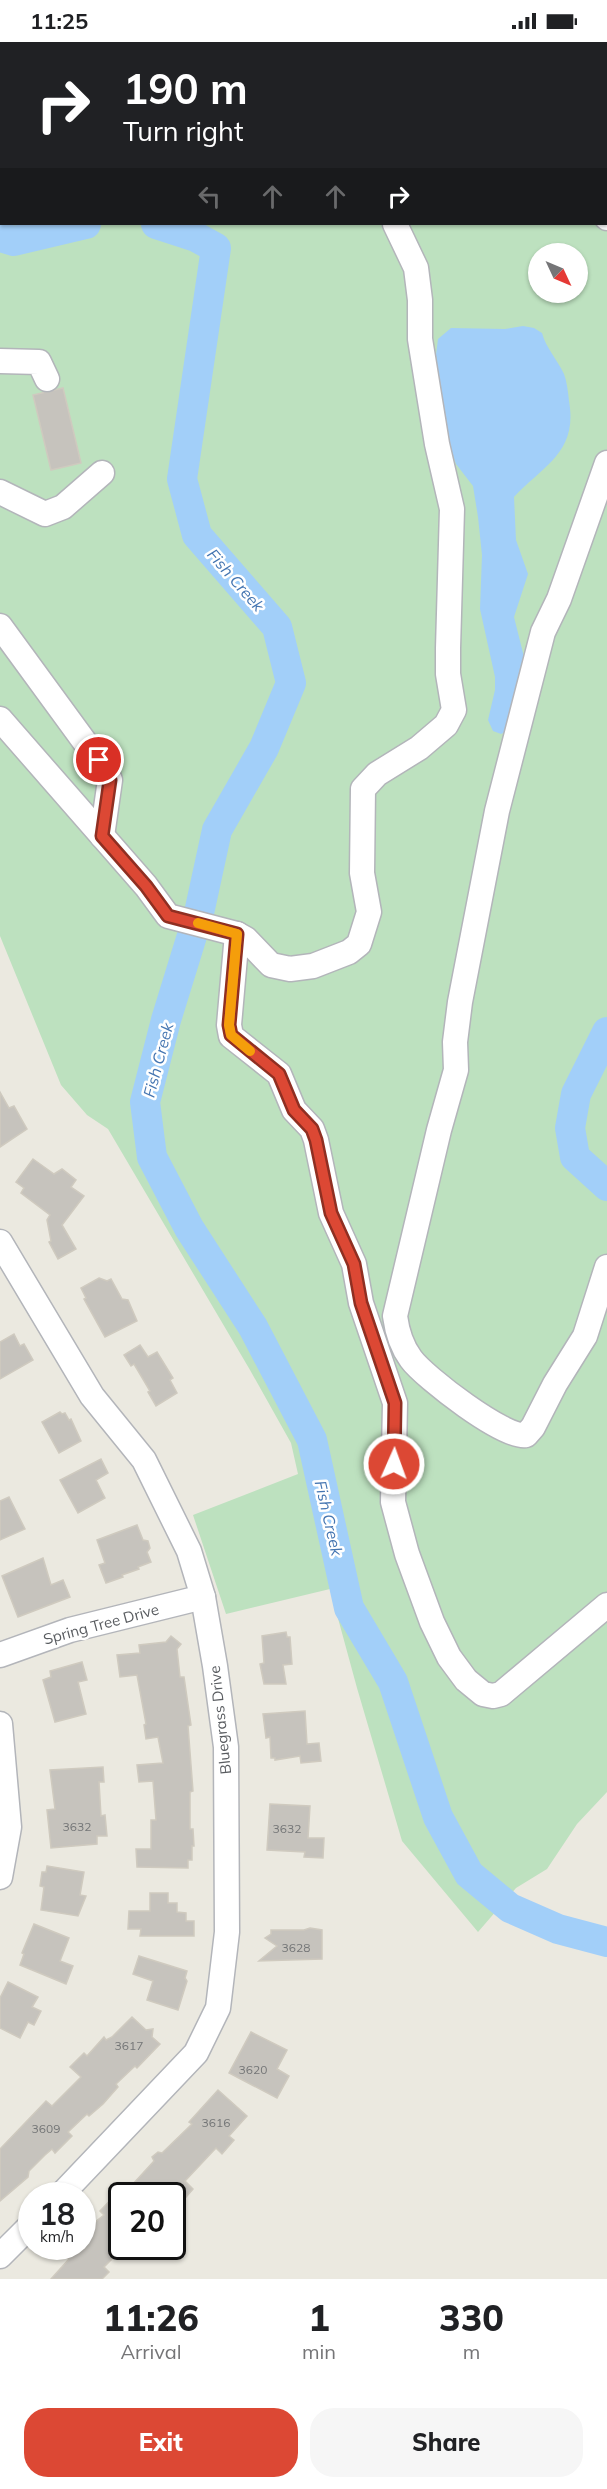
<!DOCTYPE html>
<style>
:root{--surface:#fff;--page:#f6f6f6;--text:#202124;--muted:#757577;--accent:#dc4834}
body{margin:0;font-family:Mulish,sans-serif;background:var(--page);color:var(--text);height:100vh;display:flex;flex-direction:column;font-size:22px;white-space:nowrap}
*{box-sizing:border-box;margin:0}
p{font-size:20px;color:var(--muted)}
.icon{flex:none;width:33px;height:33px;fill:none;stroke:currentColor;stroke-width:2;stroke-linecap:round;stroke-linejoin:round}
.map{position:relative;height:2237px;overflow:hidden}
.sheet{display:flex;flex-direction:column;background:var(--surface);flex:1}
.sheet>*{flex:none}
.hud{position:absolute;left:0px;top:0px;width:608px;height:183px;box-shadow:0 2px 4px #0004;background:#202124;color:#fff;overflow:hidden}
.needle{width:39px;rotate:134deg}
.fabs{position:absolute;left:528px;top:201px;display:grid;gap:12px}
.fabs a{display:grid;place-items:center;width:60px;height:60px;border-radius:50%;background:var(--surface);box-shadow:0 2px 4px #0004;font-size:30px}
.speed{position:absolute;left:18px;top:2140px;display:flex;gap:12px;font-size:30px;font-weight:700;text-align:center}
.speed>*{display:grid;place-content:center;width:78px;height:78px;border-radius:50%;background:var(--surface);box-shadow:0 2px 4px #0004;line-height:1}
.speed small{font-size:15px;font-weight:400}
.speed .limit{border:3px solid #111;border-radius:9px;background:#fff;color:#111}
.pin{position:absolute;display:grid;place-items:center;width:51px;height:51px;color:#fff;margin:-26px;border:3px solid #fff;border-radius:50%;box-shadow:0 2px 6px #0007}
.me{position:absolute;width:66px;margin:-33px;rotate:2deg;stroke-linejoin:round;filter:drop-shadow(0 0 4px #0008)}
.turn{display:flex;align-items:center;gap:21px;height:126px;padding:0 24px;font-size:27px}
.turn .icon{width:78px;height:78px;stroke-width:2.5}
.turn b{display:block;font-size:42px;line-height:51px}
.lanes{display:flex;align-items:center;height:57px;padding:0 24px;background:#0003;justify-content:center;gap:30px;direction:ltr}
.lanes .off{opacity:.35}
.eta{display:flex;justify-content:space-evenly;align-items:center;height:102px;text-align:center}
.eta b{font-size:36px;font-weight:800;line-height:42px}
.cta{display:flex;gap:12px;margin-top:auto;padding:12px 24px}
.cta a{flex:1;height:69px;border-radius:24px;background:var(--accent);color:#fff;font-size:24px;font-weight:800;line-height:69px;text-align:center}
.cta a+a{background:var(--page);color:var(--text)}
.status{display:flex;justify-content:space-between;align-items:center;height:42px;padding:0 30px;background:var(--surface);direction:ltr}
.status svg{height:16px;fill:currentColor}
.map>svg:first-child{display:block}
.green{fill:#bde1bf;fill-rule:evenodd}
.water{fill:#a2cff9}
.lines{fill:none;stroke-linecap:round;stroke-linejoin:round}
.stream{stroke:#a2cff9;stroke-width:5}
.river{stroke:#a2cff9;stroke-width:30}
.building{fill:#c6c3bd;stroke:#cfcabf;stroke-width:1.5}
.minor-casing{stroke:#b3b5ba;stroke-width:27}
.minor{stroke:#fff;stroke-width:24}
.route-casing{stroke:#8f2f22;stroke-width:15}
.route{stroke:#dc4834;stroke-width:10}
.slow{stroke:#f59e0b;stroke-width:10}
.labels{text-anchor:middle;dominant-baseline:central;stroke-width:5;stroke-linejoin:round;paint-order:stroke}
.number-label{font-size:12px;fill:#747677}
.street-label{font-size:15px;fill:#595c60;stroke:#fff}
.water-label{font-size:16px;font-style:italic;fill:#4475b1;stroke:#fff}
</style>
<div class="status"><b>11:25</b><svg viewBox="0 0 49 12"><path d="M0 12V9h3v3zM5 12V6h3v6zM10 12V3h3v9zM15 12V0h3v12zM26 1h20v11H26zM47 4h2v5h-2z"/></svg></div>
<div class="map">
<svg width="607" height="2237" viewBox="0 0 607 2237">
<rect width="100%" height="100%" fill="#ebe9e0"/>
<path class="green" d="M0,0H607V1750L577,1782L547,1827L516,1846L478,1890L402,1799L357,1646L330,1547L226,1572L193,1473L298,1432L291,1401L250,1328L108,1087L87,1073L61,1043L0,894ZM2,2H606V182H2ZM538,212H578V250H538Z"/>
<path class="water" d="M523,284L534,286L542,291C546,306 557,317 564,332C567,340 568,350 569,359C578,410 544,423 514,455L516,498L528,532L514,575L525,619L505,690L501,692L493,689L488,678L495,648V635L480,567L482,513L478,475L473,444L456,422L446,393L436,313L438,297L451,286L505,287Z"/>
<g class="lines">
<polyline class="stream" points="127,2 127,0"/>
<g class="river">
<polyline points="156,182 196,195 216,206 182,437 197,493 277,585 291,641 264,706 217,788 199,871 166,978 145,1060 152,1115 189,1186 253,1285 312,1398 349,1566 393,1640 438,1775 469,1832 510,1866 558,1887 607,1900"/>
<polyline points="0,195 14,199 86,182"/>
<polyline points="607,990 576,1052 570,1086 575,1115 607,1144"/>
</g>
</g>
<g class="building">
<polygon points="63,346 81,421 51,428 33,353"/>
<polygon points="0,1050 9,1066 14,1064 27,1087 0,1105"/>
<polygon points="33,1117 54,1132 62,1127 76,1138 71,1145 84,1154 62,1183 76,1207 58,1217 49,1200 51,1199 47,1178 50,1173 21,1151 24,1146 16,1140"/>
<polygon points="99,1236 107,1239 111,1237 122,1257 128,1258 137,1279 105,1295 84,1257 86,1256 81,1246"/>
<polygon points="14,1292 20,1304 24,1302 33,1318 0,1337 0,1300"/>
<polygon points="140,1303 148,1315 157,1310 173,1336 170,1338 177,1351 156,1364 148,1350 150,1349 134,1322 131,1324 124,1313"/>
<polygon points="60,1370 62,1372 65,1371 69,1378 71,1377 81,1399 59,1411 42,1380"/>
<polygon points="101,1417 108,1431 96,1438 105,1456 78,1471 60,1438"/>
<polygon points="9,1455 25,1487 0,1498 0,1459"/>
<polygon points="137,1483 143,1498 148,1499 150,1506 147,1510 151,1520 138,1525 139,1527 122,1533 123,1535 106,1541 99,1523 105,1521 97,1498"/>
<polygon points="43,1516 51,1543 63,1538 70,1555 18,1575 2,1534"/>
<polygon points="286,1590 287,1595 290,1595 292,1622 283,1623 286,1642 264,1642 260,1622 264,1621 262,1594"/>
<polygon points="171,1594 181,1602 177,1607 180,1635 184,1635 191,1683 188,1684 193,1749 190,1750 190,1787 193,1787 194,1804 192,1804 192,1818 188,1818 188,1826 137,1825 136,1807 151,1807 151,1778 156,1778 153,1739 139,1740 137,1723 163,1721 158,1695 146,1697 144,1683 146,1682 137,1633 120,1635 117,1613 140,1611 139,1603 166,1600"/>
<polygon points="82,1620 87,1638 78,1640 86,1672 55,1680 43,1638 51,1635 50,1629"/>
<polygon points="305,1669 307,1702 319,1701 321,1719 301,1721 300,1714 275,1718 275,1716 271,1716 270,1695 266,1696 263,1672"/>
<polygon points="103,1725 104,1740 99,1740 101,1774 105,1773 107,1794 97,1794 97,1802 51,1806 47,1768 55,1767 50,1728"/>
<polygon points="270,1762 310,1764 308,1796 324,1796 323,1816 304,1815 305,1810 267,1808"/>
<polygon points="47,1824 84,1830 80,1853 86,1854 78,1874 41,1868 44,1845 40,1844 42,1830 46,1830"/>
<polygon points="150,1851 168,1851 168,1861 177,1861 177,1870 186,1871 186,1879 194,1879 194,1894 140,1894 141,1887 128,1887 129,1869 150,1869"/>
<polygon points="34,1882 69,1896 60,1919 73,1924 66,1942 20,1923 24,1912 22,1911"/>
<polygon points="310,1886 322,1888 322,1917 259,1919 277,1904 265,1896 271,1892 271,1888 304,1888"/>
<polygon points="139,1914 187,1929 185,1936 187,1939 178,1968 147,1958 153,1939 133,1932"/>
<polygon points="8,1940 38,1955 32,1965 41,1969 34,1983 28,1980 20,1996 0,1986 0,1956"/>
<polygon points="132,1975 146,1988 153,1987 152,1995 160,2002 137,2026 135,2024 116,2042 118,2045 103,2062 89,2074 87,2072 68,2090 72,2094 55,2111 52,2107 45,2113 29,2129 28,2135 0,2159 0,2107 46,2059 52,2064 81,2035 70,2025 84,2011 87,2014 104,1995 106,1998 112,1995"/>
<polygon points="251,1990 287,2008 277,2027 289,2034 277,2056 229,2031"/>
<polygon points="218,2048 247,2074 229,2094 234,2098 222,2112 216,2106 185,2139 193,2147 181,2161 174,2154 122,2154 154,2119 152,2115 158,2110 162,2111 192,2082 189,2080"/>
<polygon points="122,2146 122,2207 104,2225 109,2230 102,2237 51,2237 69,2217 57,2205 82,2205 82,2190 104,2173 100,2169"/>
</g>
<g class="lines">
<defs>
<g id="minor">
<polyline points="505,0 505,2"/>
<polyline points="2,2 5,0"/>
<polyline points="346,2 346,0"/>
<polyline points="606,175 607,176"/>
<polyline points="0,319 39,320 47,337"/>
<path d="M607,421L559,557L543,590L497,769L460,960L455,1000L456,1028L439,1088L395,1274C397,1289 402,1305 411,1317C424,1335 506,1398 526,1393L533,1385L555,1342L585,1294L607,1225"/>
<polyline points="0,450 45,472 63,465 102,431"/>
<polyline points="0,584 106,729 110,738 102,794"/>
<polyline points="0,677 146,844 168,874 237,892 246,897 271,923 290,927 313,924 349,910 359,902 369,870 362,831 363,747 377,732 419,706 446,683 454,668 448,632 448,606 452,467 437,402 420,297 420,258 416,226 395,182"/>
<polyline points="237,892 229,983 231,994 279,1032 294,1068 312,1087 316,1098 331,1171 354,1222 361,1261 395,1361 393,1460 407,1512 432,1580 449,1615 466,1638 483,1652 493,1654 501,1652 607,1563"/>
<polyline points="0,1200 92,1354 144,1418 189,1509 203,1555 215,1624 226,1705 227,1890 218,1966 196,2011 60,2154"/>
<polyline points="0,1613 70,1588 203,1555"/>
<polyline points="0,1682 9,1785 0,1835"/>
<polyline points="0,2214 32,2182"/>
</g>
</defs>
<use href="#minor" class="minor-casing"/>
<use href="#minor" class="minor"/>
</g>
<g class="lines">
<defs>
<polyline id="route" points="99,718 110,738 102,794 146,844 168,874 237,892 229,983 231,993 279,1032 294,1068 312,1087 316,1098 331,1171 354,1222 361,1261 395,1361 394,1422"/>
</defs>
<use href="#route" class="route-casing"/>
<use href="#route" class="route"/>
<polyline class="slow" points="198,881 237,892 229,983 231,993 250,1009"/>
</g>
<g class="labels">
<g class="number-label">
<text x="77" y="1784">3632</text>
<text x="287" y="1786">3632</text>
<text x="296" y="1905">3628</text>
<text x="129" y="2003">3617</text>
<text x="253" y="2027">3620</text>
<text x="216" y="2080">3616</text>
<text x="46" y="2086">3609</text>
</g>
<g class="street-label">
<text transform="translate(101 1582) rotate(-15)">Spring Tree Drive</text>
<text transform="translate(220 1678) rotate(-96)">Bluegrass Drive</text>
</g>
<g class="water-label">
<text transform="translate(236 538) rotate(49)">Fish Creek</text>
<text transform="translate(158 1018) rotate(-75)">Fish Creek</text>
<text transform="translate(329 1476) rotate(77)">Fish Creek</text>
</g>
</g>
</svg>
<div class="fabs">
<a><svg class="needle" viewBox="-14 -14 28 28"><path d="M0-13l5 13h-10z" fill="#e53935"/><path d="M0 13l5-13h-10z" fill="#757577"/></svg></a>
</div>
<div class="speed"><div>18<small>km/h</small></div><div class="limit">20</div></div>
<div class="pin" style="left:99px;top:718px;background:#d93025"><svg class="icon" aria-label="arrive" viewBox="0 0 24 24"><path d="M6 21V4h12l-3 4 3 4H6"/></svg></div>
<svg class="me" style="left:394px;top:1422px" viewBox="-20 -20 40 40"><circle r="17" fill="#dc4834" stroke="#fff" stroke-width="3"/><path d="M0-11L8 9 0 5-8 9z" fill="#fff"/></svg>
<div class="hud">
<div class="turn"><svg class="icon" aria-label="right" viewBox="0 0 24 24"><path d="M7 20v-9h11M14 6l5 5-5 5"/></svg><div><b>190 m</b>Turn right</div></div>
<div class="lanes"><svg class="icon off" aria-label="left" viewBox="0 0 24 24"><path d="M17 20v-9H6M10 6l-5 5 5 5"/></svg><svg class="icon off" aria-label="ahead" viewBox="0 0 24 24"><path d="M12 20V5M6 11l6-6 6 6"/></svg><svg class="icon off" aria-label="ahead" viewBox="0 0 24 24"><path d="M12 20V5M6 11l6-6 6 6"/></svg><svg class="icon" aria-label="right" viewBox="0 0 24 24"><path d="M7 20v-9h11M14 6l5 5-5 5"/></svg></div>
</div>
</div>
<section class="sheet">
<div class="eta">
<div><b>11:26</b><p>Arrival</p></div>
<div><b>1</b><p>min</p></div>
<div><b>330</b><p>m</p></div>
</div>
<div class="cta"><a>Exit</a><a>Share</a></div>
</section>
